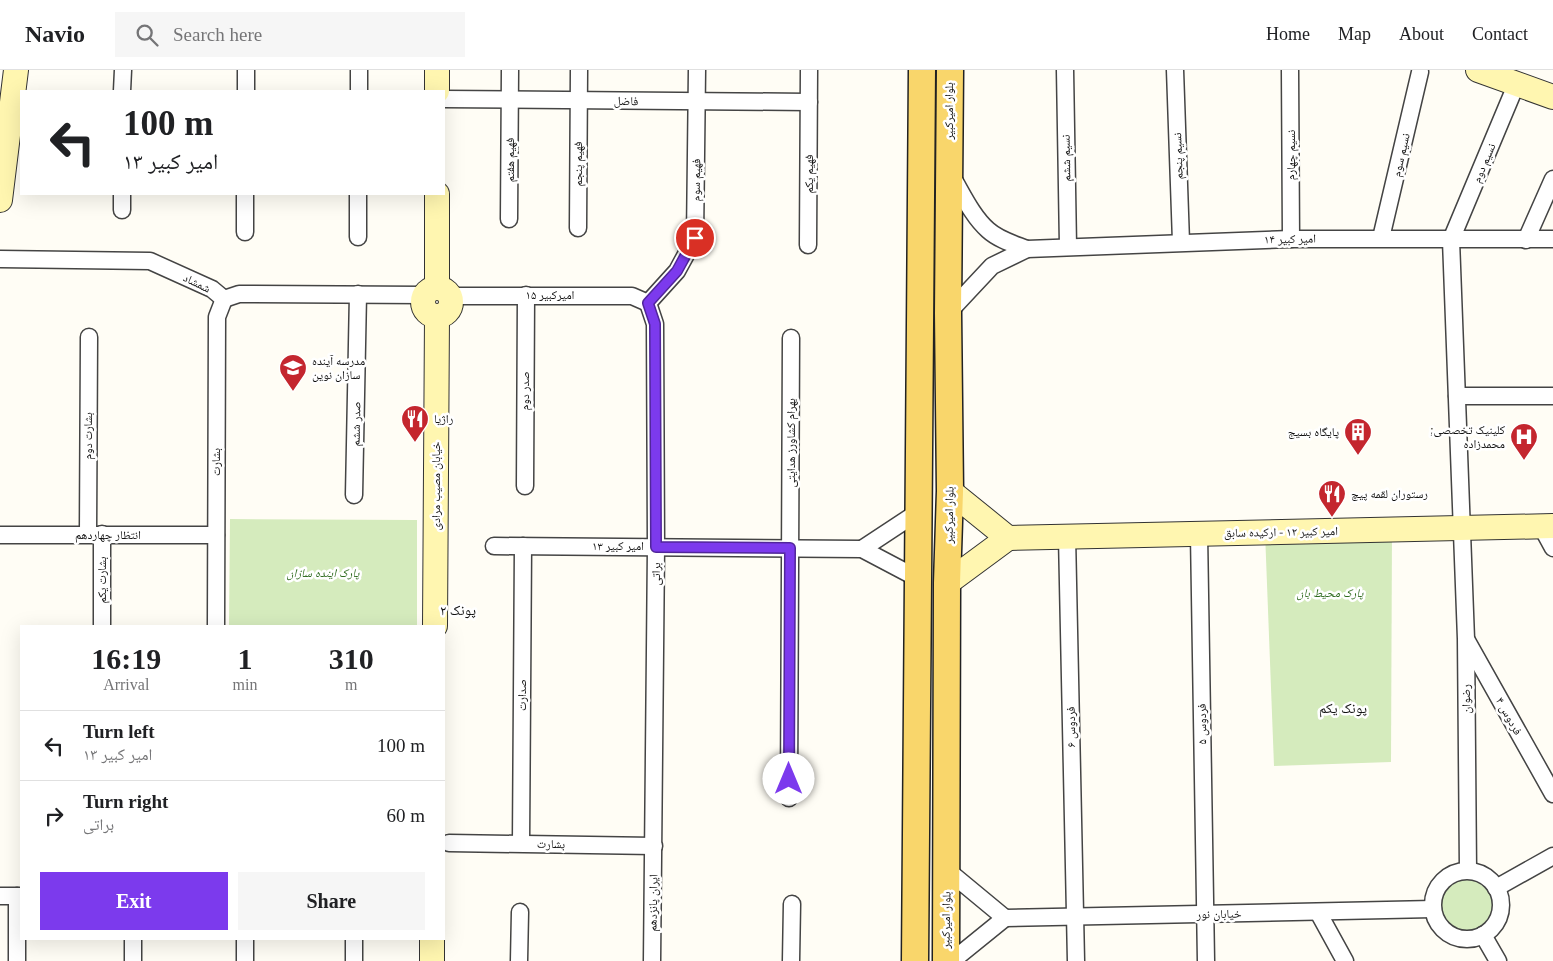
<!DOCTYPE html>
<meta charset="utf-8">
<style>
:root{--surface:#fff;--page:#f6f6f6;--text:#202124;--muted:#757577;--line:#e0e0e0;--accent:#7c3aed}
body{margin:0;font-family:"Times New Roman","Noto Naskh Arabic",serif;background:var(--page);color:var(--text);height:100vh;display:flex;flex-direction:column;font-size:19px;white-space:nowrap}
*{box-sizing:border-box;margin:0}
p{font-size:16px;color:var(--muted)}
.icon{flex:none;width:28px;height:28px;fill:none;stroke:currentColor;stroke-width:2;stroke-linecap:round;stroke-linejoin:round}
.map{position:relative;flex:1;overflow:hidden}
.details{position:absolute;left:20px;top:555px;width:425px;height:315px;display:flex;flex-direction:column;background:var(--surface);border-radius:0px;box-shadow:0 5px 20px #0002}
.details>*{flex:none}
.banner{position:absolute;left:20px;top:20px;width:425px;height:105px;border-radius:0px;box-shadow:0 5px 20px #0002;background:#fff;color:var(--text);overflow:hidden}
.pin{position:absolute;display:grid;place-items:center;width:42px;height:42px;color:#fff;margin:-21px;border:2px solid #fff;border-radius:50%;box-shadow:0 1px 5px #0007}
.me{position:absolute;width:55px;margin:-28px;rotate:0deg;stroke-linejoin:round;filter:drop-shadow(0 0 4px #0008)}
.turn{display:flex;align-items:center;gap:18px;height:105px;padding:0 20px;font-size:22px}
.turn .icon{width:65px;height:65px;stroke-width:2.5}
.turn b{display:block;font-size:35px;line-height:42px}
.eta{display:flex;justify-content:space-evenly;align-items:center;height:85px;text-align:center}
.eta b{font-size:30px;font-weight:600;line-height:35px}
.action{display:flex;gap:10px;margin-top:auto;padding:10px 20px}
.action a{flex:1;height:58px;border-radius:0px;background:var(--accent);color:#fff;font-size:20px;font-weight:600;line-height:58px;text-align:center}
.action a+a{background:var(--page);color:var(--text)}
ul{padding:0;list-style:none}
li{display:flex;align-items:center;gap:15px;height:70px;padding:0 20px;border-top:1px solid var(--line)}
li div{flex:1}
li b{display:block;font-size:19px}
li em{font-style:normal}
header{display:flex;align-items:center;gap:30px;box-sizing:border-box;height:70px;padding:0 25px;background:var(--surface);border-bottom:1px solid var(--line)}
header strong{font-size:24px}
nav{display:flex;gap:28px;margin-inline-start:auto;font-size:18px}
.search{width:350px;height:45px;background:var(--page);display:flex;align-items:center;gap:12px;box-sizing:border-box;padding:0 18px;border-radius:0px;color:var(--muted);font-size:19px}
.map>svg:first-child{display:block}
.green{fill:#d5ebbd}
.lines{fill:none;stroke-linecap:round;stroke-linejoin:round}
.street-casing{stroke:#444;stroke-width:19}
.secondary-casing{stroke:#333;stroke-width:26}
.primary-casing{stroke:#222;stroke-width:29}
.street{stroke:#fff;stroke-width:16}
.secondary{stroke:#fff6b0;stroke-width:24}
.primary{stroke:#f9d66b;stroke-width:26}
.route-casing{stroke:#51269a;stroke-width:12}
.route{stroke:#7c3aed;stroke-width:9}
.labels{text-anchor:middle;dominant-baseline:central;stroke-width:5;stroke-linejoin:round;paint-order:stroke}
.street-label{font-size:12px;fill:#111;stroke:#fff}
.poi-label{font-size:12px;fill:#111;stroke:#fff;text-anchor:start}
.park-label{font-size:12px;font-style:italic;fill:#2f6b1f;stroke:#fff}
.neighbourhood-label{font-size:14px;fill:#111;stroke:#fff}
</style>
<header>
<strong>Navio</strong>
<div class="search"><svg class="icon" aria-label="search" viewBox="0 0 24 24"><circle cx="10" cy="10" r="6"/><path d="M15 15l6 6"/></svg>Search here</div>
<nav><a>Home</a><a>Map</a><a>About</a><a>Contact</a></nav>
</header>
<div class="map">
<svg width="1553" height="891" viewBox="0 0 1553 891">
<rect width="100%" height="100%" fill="#fffdf5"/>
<g class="green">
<polygon points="230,449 417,450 417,556 229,556"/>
<polygon points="1392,459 1391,692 1274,696 1265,462"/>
<path d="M1468,800C1506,809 1509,840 1484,866C1424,879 1413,808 1468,800Z"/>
</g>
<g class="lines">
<defs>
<g id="street">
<polyline points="1065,0 1068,176"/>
<polyline points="1175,0 1181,172"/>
<polyline points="1290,0 1291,169"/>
<polyline points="122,21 123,0"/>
<polyline points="246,21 246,0"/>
<polyline points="359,21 359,0"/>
<polyline points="444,29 809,32"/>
<path d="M951,105C962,123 972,146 988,160C999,170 1014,174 1027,179"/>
<polyline points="122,140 122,124"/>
<polyline points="509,149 510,0"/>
<polyline points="578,158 579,0"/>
<polyline points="245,162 245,124"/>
<polyline points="358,167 358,124"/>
<polyline points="1381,168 1420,2"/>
<polyline points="1526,170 1553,109"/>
<polyline points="808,175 809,0"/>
<polyline points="0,189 150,191 212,219 224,229 239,224 425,225"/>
<polyline points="450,226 632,226 648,233"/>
<polyline points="648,233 655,254 656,477 652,891"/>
<polyline points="648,233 677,201 695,168 697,0"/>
<polyline points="948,243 992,196 1027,179 1291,169 1553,169"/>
<polyline points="1457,326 1553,326"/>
<polyline points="525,416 526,225"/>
<polyline points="354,425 358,224"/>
<polyline points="1541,456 1553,478"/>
<polyline points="88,464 89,267"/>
<polyline points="1199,464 1206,891"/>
<polyline points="0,465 216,465"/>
<polyline points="1067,466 1076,891"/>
<polyline points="494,476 862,479 917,508"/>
<polyline points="862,479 918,442"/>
<polyline points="102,556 102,464"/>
<polyline points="216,556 217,247 224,229"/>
<polyline points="1467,571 1553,724"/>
<polyline points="789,728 791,268"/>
<polyline points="449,773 654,776"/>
<polyline points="521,773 523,476"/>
<polyline points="947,800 1005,848"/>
<polyline points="1468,800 1466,569 1451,170 1516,15"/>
<circle cx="1467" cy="835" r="34"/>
<polyline points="1496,818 1553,786"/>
<polyline points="0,826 21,826"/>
<polyline points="1318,842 1345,891"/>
<polyline points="1005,848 1433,839"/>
<polyline points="1483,865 1498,891"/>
<polyline points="17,891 17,826"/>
<polyline points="133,891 133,869"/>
<polyline points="245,891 245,869"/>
<polyline points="354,891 354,869"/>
<polyline points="519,891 520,842"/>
<polyline points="791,891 792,834"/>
<polyline points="952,891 1005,848"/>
</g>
<g id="secondary">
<polyline points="1478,0 1553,27"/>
<polyline points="437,21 437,0"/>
<polyline points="437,124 437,218"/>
<polyline points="0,130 16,0"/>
<circle cx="437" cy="232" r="14"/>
<polyline points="950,421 1008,468"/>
<polyline points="1008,468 1553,456"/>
<polyline points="947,513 1008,468"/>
<polyline points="435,556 437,246"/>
<polyline points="432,891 432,869"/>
</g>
<g id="primary">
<polyline points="915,891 922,0"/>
<polyline points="946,891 947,513 950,421 948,243 950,0"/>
</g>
</defs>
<use href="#street" class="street-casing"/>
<use href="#secondary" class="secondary-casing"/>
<use href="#primary" class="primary-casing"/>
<use href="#street" class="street"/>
<use href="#secondary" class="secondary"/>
<use href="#primary" class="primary"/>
</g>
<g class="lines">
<defs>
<polyline id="route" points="695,168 677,201 648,233 655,254 656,477 790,478 789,709"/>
</defs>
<use href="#route" class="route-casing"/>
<use href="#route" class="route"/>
</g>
<defs>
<symbol id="school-pin" viewBox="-11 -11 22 30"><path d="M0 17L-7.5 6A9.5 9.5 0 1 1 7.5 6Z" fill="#c4262e" stroke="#fff"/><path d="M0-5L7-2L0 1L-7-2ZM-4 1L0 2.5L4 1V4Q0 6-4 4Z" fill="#fff"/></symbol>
<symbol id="restaurant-pin" viewBox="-11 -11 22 30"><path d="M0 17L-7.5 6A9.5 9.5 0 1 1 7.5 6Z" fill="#c4262e" stroke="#fff"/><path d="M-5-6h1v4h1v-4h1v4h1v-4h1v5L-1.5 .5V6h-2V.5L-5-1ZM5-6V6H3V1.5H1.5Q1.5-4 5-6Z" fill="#fff"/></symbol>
<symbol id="building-pin" viewBox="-11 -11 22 30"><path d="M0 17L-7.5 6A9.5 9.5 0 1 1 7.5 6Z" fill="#c4262e" stroke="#fff"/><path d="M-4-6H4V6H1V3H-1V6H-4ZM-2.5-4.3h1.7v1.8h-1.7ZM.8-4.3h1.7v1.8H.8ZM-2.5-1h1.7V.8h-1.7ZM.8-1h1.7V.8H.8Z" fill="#fff"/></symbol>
<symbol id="hospital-pin" viewBox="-11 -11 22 30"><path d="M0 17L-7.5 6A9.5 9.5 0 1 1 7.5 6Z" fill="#c4262e" stroke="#fff"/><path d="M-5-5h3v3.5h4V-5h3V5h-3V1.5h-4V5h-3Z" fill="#fff"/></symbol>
</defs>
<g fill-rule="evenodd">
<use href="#school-pin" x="277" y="282" width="32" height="43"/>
<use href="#restaurant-pin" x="399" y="333" width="32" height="43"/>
<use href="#building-pin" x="1342" y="346" width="32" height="43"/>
<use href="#hospital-pin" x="1508" y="351" width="32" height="43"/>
<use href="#restaurant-pin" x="1316" y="408" width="32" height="43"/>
</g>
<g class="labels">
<g class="street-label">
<text transform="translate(626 31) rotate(1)">فاضل</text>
<text transform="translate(949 41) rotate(-90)">بلوار امیرکبیر</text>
<text transform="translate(1291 85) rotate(-90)">نسیم چهارم</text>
<text transform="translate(1401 85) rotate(-77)">نسیم سوم</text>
<text transform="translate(1178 86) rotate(-92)">نسیم پنجم</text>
<text transform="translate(1066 88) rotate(-91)">نسیم ششم</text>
<text transform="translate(510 90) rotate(-90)">فهیم هفتم</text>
<text transform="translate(1484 93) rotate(-67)">نسیم دوم</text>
<text transform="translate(578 94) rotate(-90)">فهیم پنجم</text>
<text transform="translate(809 104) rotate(-90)">فهیم یکم</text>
<text transform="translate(696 110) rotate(-89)">فهیم سوم</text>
<text transform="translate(1290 169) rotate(-1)">امیر کبیر ۱۴</text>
<text transform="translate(197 213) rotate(26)">شمشاد</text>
<text x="550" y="225">امیرکبیر ۱۵</text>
<text transform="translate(525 321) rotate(-90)">صدر دوم</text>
<text transform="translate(356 354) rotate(-89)">صدر ششم</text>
<text transform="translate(88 366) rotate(-90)">بشارت دوم</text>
<text transform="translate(791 373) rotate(-90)">بهرام کشاورز هدایتی</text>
<text transform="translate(216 392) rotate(-90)">بشارت</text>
<text transform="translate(436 416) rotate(-90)">خیابان مصیب مرادی</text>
<text transform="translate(949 445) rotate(-89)">بلوار امیرکبیر</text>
<text transform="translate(1281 462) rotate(-1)">امیر کبیر ۱۲ - ارکیده سابق</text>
<text x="108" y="465">انتظار چهاردهم</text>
<text x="618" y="476">امیر کبیر ۱۳</text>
<text transform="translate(656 504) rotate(-89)">براتی</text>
<text transform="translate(102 510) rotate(-90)">بشارت یکم</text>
<text transform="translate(522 625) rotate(-90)">صدارت</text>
<text transform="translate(1466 629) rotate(-91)">رضوان</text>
<text transform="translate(1509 646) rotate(61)">فردوس ۴</text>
<text transform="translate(1202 654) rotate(-91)">فردوس ۵</text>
<text transform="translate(1071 657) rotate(-91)">فردوس ۶</text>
<text transform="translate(551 774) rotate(1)">بشارت</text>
<text transform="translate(653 833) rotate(-89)">ایران پانزدهم</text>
<text transform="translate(1219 844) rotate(-1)">خیابان نور</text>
<text transform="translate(946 850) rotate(-89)">بلوار امیرکبیر</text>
</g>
<g class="poi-label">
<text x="312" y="291">مدرسه آینده<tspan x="312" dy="14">سازان نوین</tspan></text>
<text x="434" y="349">راژیا</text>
<text x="1505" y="360" text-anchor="end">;کلینیک تخصصی<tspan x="1505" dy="14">محمدزاده</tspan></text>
<text x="1339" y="362" text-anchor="end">پایگاه بسیج</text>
<text x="1351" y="424">رستوران لقمه پیچ</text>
</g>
<g class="park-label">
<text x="323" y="503">پارک اینده سازان</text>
<text x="1330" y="523">پارک محیط بان</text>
</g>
<g class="neighbourhood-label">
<text x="458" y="540">پونک ۲</text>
<text x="1343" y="638">پونک یکم</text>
</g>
</g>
</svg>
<div class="pin" style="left:695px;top:168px;background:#d93025"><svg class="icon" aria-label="arrive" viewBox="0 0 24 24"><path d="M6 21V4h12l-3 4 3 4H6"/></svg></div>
<svg class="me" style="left:789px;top:709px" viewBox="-20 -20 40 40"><circle r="19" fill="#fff"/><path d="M0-13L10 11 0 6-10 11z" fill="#7c3aed"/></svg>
<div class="banner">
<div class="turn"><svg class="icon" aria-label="left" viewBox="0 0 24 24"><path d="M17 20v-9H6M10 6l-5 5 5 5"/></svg><div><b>100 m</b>امیر کبیر ۱۳</div></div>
</div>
<section class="details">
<div class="eta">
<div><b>16:19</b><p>Arrival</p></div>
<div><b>1</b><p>min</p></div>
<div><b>310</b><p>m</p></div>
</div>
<ul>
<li><svg class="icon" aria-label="left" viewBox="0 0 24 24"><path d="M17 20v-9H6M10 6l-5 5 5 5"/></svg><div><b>Turn left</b><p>امیر کبیر ۱۳</p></div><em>100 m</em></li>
<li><svg class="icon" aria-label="right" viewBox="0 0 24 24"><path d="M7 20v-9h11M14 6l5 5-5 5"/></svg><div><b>Turn right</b><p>براتی</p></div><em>60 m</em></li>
</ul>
<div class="action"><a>Exit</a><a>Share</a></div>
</section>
</div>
